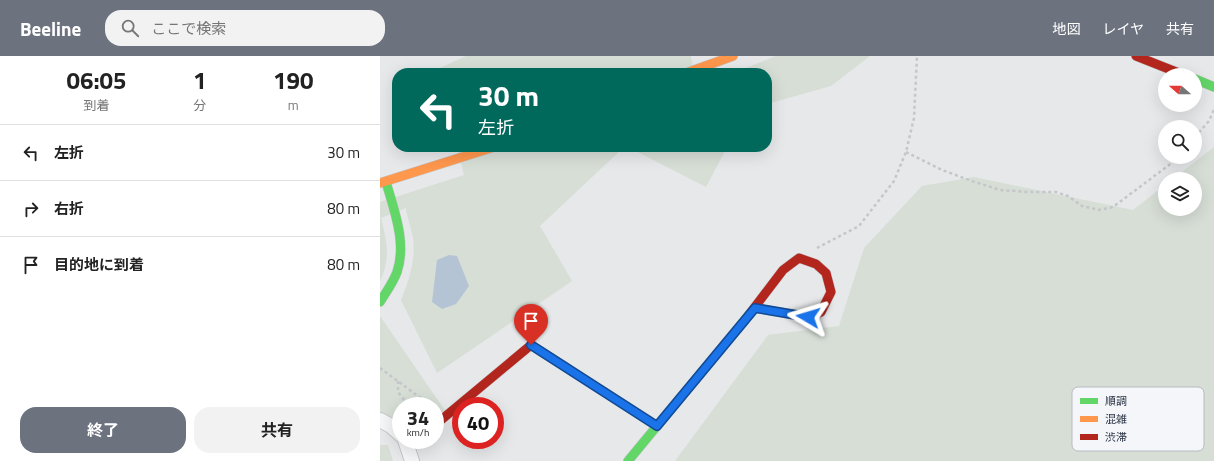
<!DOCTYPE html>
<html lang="ja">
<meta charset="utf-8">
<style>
:root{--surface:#fff;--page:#f2f2f2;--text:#222;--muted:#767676;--line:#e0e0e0;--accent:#6c737f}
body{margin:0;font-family:"Titillium Web","Noto Sans JP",sans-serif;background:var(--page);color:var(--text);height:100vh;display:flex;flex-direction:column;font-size:15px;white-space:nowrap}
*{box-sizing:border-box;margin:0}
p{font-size:13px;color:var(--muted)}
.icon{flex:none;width:22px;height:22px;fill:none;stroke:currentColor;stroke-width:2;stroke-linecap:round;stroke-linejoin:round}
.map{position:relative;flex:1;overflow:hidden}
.sheet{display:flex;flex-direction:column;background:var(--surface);width:380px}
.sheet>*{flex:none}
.guide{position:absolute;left:12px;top:12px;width:380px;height:84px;border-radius:16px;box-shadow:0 4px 16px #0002;background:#00695c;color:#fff;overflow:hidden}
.needle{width:26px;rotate:291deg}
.buttons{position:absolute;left:778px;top:12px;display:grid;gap:8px}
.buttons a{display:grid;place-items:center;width:44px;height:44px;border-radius:50%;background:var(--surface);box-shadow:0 4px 16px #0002;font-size:20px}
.speed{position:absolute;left:12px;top:341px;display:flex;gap:8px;font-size:20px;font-weight:700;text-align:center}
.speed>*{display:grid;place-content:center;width:52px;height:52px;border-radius:50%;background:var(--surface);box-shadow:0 4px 16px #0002;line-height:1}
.speed small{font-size:10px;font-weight:400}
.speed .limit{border:6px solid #d22;background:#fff;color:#111}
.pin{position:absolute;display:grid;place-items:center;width:34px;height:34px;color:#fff;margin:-41px -17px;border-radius:50% 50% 50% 0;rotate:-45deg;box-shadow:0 0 4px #0007}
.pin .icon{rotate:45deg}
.me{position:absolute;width:44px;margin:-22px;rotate:277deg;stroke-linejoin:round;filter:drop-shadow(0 0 3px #0008)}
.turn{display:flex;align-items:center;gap:14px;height:84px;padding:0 20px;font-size:18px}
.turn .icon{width:52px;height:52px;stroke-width:2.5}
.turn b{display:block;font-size:28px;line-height:34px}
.eta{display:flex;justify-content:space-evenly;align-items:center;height:68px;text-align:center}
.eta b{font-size:24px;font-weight:700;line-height:28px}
.primary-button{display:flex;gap:8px;margin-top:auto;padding:8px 20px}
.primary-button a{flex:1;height:46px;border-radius:16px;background:var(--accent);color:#fff;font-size:16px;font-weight:700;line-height:46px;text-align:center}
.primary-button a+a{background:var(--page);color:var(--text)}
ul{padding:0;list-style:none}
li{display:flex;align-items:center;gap:12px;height:56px;padding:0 20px;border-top:1px solid var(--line)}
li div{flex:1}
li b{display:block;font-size:15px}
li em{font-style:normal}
header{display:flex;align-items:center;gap:24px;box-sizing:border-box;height:56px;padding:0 20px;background:var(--accent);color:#fff}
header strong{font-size:19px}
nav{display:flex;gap:22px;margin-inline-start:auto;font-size:14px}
.search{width:280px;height:36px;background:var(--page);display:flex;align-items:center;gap:10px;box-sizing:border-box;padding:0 14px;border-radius:16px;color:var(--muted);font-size:15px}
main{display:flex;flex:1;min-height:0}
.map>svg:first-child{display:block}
.green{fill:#d6ded6}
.water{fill:#b4c4d5}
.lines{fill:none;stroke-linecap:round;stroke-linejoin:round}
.street-casing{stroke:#c4c6c8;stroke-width:16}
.fast-casing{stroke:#c4c6c8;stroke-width:10}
.slow-casing{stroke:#c4c6c8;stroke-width:10}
.jam-casing{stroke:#c4c6c8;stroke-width:10}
.path{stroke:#c5c6ca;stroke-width:2.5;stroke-dasharray:3 3;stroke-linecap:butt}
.street{stroke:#f5f6f7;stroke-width:14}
.fast{stroke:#63d668;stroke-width:9}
.slow{stroke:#ff974d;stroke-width:9}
.jam{stroke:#b3261e;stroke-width:9}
.route-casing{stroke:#114b97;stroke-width:10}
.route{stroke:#1a73e8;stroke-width:7}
.key{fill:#f4f6f9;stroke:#b8bcc3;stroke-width:1}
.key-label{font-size:11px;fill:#2b3445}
</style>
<header>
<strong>Beeline</strong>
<div class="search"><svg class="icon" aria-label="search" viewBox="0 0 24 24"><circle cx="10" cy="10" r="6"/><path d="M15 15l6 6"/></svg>ここで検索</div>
<nav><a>地図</a><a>レイヤ</a><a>共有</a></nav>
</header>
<main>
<section class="sheet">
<div class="eta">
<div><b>06:05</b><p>到着</p></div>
<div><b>1</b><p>分</p></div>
<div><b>190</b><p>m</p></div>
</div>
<ul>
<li><svg class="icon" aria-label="left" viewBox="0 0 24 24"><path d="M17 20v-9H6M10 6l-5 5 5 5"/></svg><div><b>左折</b></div><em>30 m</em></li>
<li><svg class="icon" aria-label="right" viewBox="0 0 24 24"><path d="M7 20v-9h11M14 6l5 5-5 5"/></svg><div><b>右折</b></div><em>80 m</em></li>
<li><svg class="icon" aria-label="arrive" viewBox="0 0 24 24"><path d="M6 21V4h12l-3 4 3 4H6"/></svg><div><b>目的地に到着</b></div><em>80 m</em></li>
</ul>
<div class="primary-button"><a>終了</a><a>共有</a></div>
</section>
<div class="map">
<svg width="834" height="405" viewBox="0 0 834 405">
<rect width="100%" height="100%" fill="#e6e8ea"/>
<g class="green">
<polygon points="86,0 311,0 314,17 59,17 58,13"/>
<polygon points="396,0 490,0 451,30 387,48 387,17 353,17"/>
<path d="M77,91H244L160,170L192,225L57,317L21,244C29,224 36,204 33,182C31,173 28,163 26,154V152L1,162C7,187 11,201 0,225V146L84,119Z"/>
<polygon points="248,91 347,91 326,131"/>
<polygon points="834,91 834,405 295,405 388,279 459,270 484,192 542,130 594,121 753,154 785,129 785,153 815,153 815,123 793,123"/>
<polygon points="0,260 68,359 55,369 55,350 21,350 21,379 0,364"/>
<polygon points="0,389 8,389 13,405 0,405"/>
</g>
<polygon class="water" points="69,199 77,200 89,230 76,248 62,253 52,246 57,204"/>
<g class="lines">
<defs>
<g id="street">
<polyline points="0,364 11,370 21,379"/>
<polyline points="25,384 32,405"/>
</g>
<g id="fast">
<polyline points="815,23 834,31"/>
<path d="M0,246C6,236 13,227 17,216C27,187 14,154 6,126"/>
<polyline points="375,252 428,261 431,260"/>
<polyline points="248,405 368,260"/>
</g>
<g id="slow">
<polyline points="306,17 353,0"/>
<polyline points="0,127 114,91"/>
<polyline points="187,312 277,370"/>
</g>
<g id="jam">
<polyline points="756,0 804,19"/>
<polyline points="368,260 403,214 419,202 436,208 446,217 451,236 441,256 431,260"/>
<polyline points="55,369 151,289 187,312"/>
</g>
</defs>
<use href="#street" class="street-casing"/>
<use href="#fast" class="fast-casing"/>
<use href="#slow" class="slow-casing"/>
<use href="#jam" class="jam-casing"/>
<g class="path">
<polyline points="815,81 829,65 834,53"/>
<polyline points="526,96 562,114 592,125 620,134 649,136 676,136 688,140 702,150 719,154 733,151 793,106 798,101"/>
<polyline points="437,192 479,170 514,125 526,96 534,62 537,0"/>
<polyline points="0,312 42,343 37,350"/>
<polyline points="18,325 18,336 29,350"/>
</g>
<use href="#street" class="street"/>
<use href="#fast" class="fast"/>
<use href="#slow" class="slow"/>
<use href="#jam" class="jam"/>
</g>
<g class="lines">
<defs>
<polyline id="route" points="151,289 277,370 375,252 428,261"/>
</defs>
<use href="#route" class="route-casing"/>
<use href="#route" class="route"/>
</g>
<rect x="692" y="331" width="132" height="64" rx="6" class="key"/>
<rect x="700" y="342" width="18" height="6" fill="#63d668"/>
<rect x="700" y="360" width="18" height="6" fill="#ff974d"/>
<rect x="700" y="378" width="18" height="6" fill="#b3261e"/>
<g class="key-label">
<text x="725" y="349">順調</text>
<text x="725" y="367">混雑</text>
<text x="725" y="385">渋滞</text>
</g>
</svg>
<div class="buttons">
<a><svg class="needle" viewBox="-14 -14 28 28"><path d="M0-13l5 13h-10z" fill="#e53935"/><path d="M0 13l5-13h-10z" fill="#767676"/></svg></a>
<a><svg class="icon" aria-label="search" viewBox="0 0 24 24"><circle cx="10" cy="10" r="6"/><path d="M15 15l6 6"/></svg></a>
<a><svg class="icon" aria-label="layers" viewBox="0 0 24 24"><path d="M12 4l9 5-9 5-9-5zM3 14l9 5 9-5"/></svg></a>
</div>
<div class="speed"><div>34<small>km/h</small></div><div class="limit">40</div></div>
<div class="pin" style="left:151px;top:289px;background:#d93025"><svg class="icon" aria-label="arrive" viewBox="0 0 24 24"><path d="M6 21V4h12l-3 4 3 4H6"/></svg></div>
<svg class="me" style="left:428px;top:261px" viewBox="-20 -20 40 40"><path d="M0-17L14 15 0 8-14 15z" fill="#1a73e8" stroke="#fff" stroke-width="4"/></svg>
<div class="guide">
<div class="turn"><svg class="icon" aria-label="left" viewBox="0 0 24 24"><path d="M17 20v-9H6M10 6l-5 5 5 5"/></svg><div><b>30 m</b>左折</div></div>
</div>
</div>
</main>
